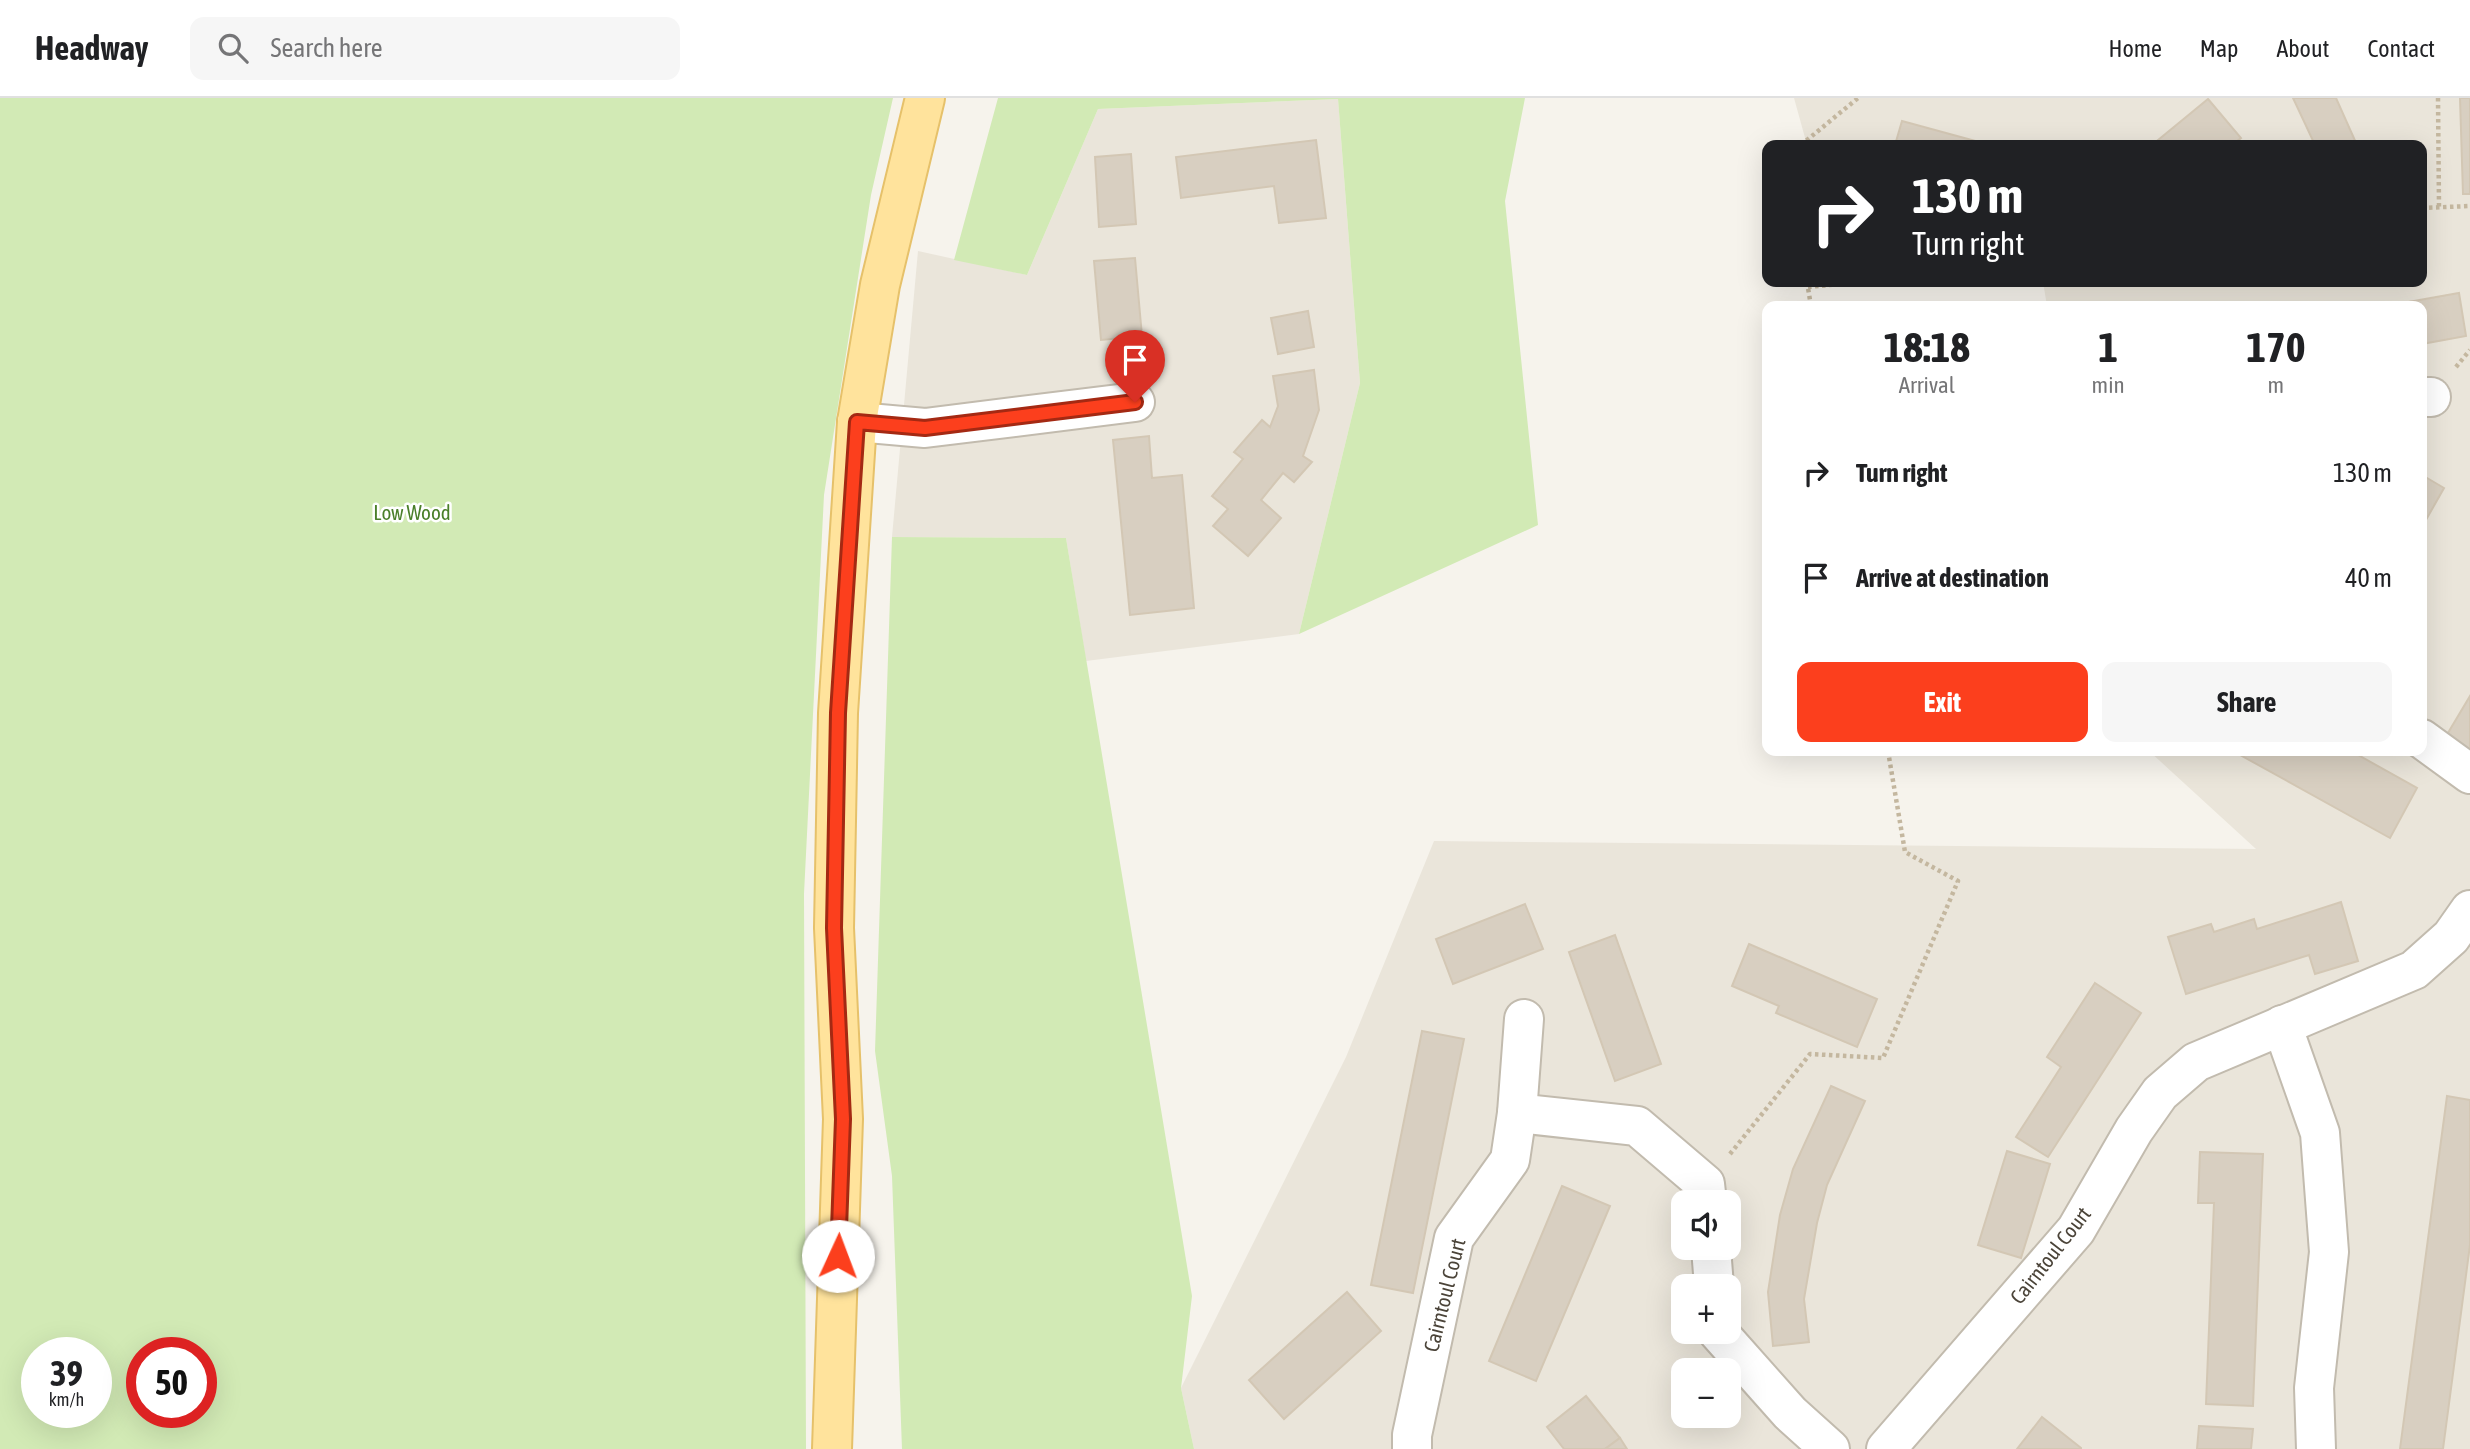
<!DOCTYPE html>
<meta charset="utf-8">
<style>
:root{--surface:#fff;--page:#f6f6f6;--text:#202124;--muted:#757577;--line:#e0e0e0;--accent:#fc3f1d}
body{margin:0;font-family:"Asap Condensed",sans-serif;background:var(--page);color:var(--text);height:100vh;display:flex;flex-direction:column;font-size:26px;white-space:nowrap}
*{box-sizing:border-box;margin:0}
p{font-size:23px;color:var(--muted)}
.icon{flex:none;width:38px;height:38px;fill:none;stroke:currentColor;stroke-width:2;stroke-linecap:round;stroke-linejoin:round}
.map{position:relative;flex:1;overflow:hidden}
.details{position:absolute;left:1762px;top:203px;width:665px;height:455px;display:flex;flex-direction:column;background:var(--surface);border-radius:14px;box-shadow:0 7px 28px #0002}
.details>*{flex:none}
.top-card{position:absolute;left:1762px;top:42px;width:665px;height:147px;border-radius:14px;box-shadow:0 7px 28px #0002;background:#202124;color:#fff;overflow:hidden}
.controls{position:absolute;left:1671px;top:1092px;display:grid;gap:14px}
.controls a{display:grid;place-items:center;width:70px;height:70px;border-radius:14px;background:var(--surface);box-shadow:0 7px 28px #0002;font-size:35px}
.speed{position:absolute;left:21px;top:1239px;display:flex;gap:14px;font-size:35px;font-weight:700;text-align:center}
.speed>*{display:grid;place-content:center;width:91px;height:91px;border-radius:50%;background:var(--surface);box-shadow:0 7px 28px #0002;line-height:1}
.speed small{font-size:18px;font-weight:400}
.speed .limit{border:10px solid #d22;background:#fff;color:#111}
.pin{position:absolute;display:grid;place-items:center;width:60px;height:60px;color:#fff;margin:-72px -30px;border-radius:50% 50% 50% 0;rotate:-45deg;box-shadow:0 0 7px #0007}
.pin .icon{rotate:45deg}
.me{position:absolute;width:77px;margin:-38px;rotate:2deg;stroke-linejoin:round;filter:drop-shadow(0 0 5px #0008)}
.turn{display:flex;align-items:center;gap:24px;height:147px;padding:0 35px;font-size:32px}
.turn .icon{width:91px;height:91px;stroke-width:2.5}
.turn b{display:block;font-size:49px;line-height:60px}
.eta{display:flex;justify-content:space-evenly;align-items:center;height:119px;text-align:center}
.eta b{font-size:42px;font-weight:700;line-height:49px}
.primary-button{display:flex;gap:14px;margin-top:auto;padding:14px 35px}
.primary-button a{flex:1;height:80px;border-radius:14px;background:var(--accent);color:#fff;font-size:28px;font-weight:700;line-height:80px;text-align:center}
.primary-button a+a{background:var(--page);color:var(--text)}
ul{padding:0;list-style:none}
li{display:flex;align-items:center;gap:21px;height:105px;padding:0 35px}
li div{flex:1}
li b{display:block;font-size:26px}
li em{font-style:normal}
header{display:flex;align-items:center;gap:42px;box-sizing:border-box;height:98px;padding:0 35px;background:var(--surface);border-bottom:2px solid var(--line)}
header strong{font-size:33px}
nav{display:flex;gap:38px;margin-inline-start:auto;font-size:24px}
.search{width:490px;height:63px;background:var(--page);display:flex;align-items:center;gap:18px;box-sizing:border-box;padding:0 24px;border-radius:14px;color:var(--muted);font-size:26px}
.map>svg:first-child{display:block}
.residential{fill:#eae5da;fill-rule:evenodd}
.green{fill:#d2eab5;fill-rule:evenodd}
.building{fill:#d8cfc1;stroke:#d3c7b4;stroke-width:2}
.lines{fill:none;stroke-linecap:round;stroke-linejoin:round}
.minor-casing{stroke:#c2bbae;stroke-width:42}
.major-casing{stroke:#e6c16a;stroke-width:42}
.path{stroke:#c4b79f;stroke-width:4.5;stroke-dasharray:3.5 3.5;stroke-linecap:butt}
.minor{stroke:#fff;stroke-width:38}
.major{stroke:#ffe39c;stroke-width:38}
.route-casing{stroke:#a42913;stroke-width:18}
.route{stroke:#fc3f1d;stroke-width:12}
.labels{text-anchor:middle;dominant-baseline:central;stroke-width:5;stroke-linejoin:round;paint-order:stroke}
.park-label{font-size:21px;fill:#4a7f2a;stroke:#fff}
.street-label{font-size:21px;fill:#4b4439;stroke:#fff}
</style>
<header>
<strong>Headway</strong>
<div class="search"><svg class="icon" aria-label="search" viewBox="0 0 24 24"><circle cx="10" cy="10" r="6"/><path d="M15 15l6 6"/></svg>Search here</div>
<nav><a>Home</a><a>Map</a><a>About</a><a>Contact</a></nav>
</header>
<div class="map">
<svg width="2470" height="1351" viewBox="0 0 2470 1351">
<rect width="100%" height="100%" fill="#f6f3ec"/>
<g class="residential">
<path d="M1794,0H2470V1351H1194L1181,1290L1346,959L1434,743L2256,751L2149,653H2422V208H2047L2043,184H2422V47H1807ZM1684,1104H1729V1150H1684ZM1684,1188H1729V1234H1684ZM1684,1272H1729V1318H1684Z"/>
<polygon points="1338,1 1360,285 1299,536 1086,563 1066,440 892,439 918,153 1027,177 1098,11"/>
</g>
<g class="green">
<path d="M0,0H893L871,97L824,397L804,796L806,1351H0ZM37,1255H96V1314H37ZM142,1255H201V1314H142Z"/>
<polygon points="998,0 1525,0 1505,103 1538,427 1299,536 1360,285 1338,1 1098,11 1027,177 954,162"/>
<polygon points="892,439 1066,440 1192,1198 1181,1290 1194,1351 902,1351 892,1078 875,953"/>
</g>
<g class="building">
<polygon points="2293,0 2336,0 2357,47 2315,47"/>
<polygon points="2460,0 2470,0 2470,96 2463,96"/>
<polygon points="2208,1 2241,40 2232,47 2152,47"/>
<polygon points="1902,23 1990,47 1895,47"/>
<polygon points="1316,42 1326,120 1279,125 1274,88 1181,100 1176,59"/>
<polygon points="1131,56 1136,126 1099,129 1095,59"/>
<polygon points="1135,160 1142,238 1101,242 1094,163"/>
<polygon points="2459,195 2466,238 2422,246 2422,208 2386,208"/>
<polygon points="1308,213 1314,249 1278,256 1271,220"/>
<polygon points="1314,272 1319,312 1303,358 1312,364 1294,384 1283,375 1261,402 1281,420 1248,458 1213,428 1228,411 1212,398 1243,361 1234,354 1262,322 1270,329 1278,308 1273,278"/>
<polygon points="1149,338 1152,380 1182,377 1194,510 1130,517 1113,342"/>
<polygon points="2422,377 2444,390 2422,429"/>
<polygon points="2470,598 2470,655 2445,640"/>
<polygon points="2233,653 2351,653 2417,690 2390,740"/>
<polygon points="2341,804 2358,863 2315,876 2309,857 2186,896 2168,839 2211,826 2214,834 2254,821 2257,831"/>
<polygon points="1525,806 1543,851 1453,886 1436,841"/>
<polygon points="1615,837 1661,966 1615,983 1569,854"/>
<polygon points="1749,846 1877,901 1857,949 1776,915 1779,908 1732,888"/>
<polygon points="2095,885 2141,915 2048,1059 2016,1039 2061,969 2047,959"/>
<polygon points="1422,933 1464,941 1413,1195 1371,1187"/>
<polygon points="1831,988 1865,1003 1827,1087 1817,1125 1804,1201 1809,1244 1773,1248 1768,1194 1780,1117 1793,1071"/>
<polygon points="2447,998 2470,1002 2470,1147 2443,1351 2400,1351"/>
<polygon points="2007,1053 2050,1066 2021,1160 1978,1147"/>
<polygon points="2200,1054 2263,1056 2253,1308 2206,1306 2214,1105 2198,1105"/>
<polygon points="1562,1088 1610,1108 1536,1283 1489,1263"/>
<polygon points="1347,1194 1381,1233 1284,1321 1249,1282"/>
<polygon points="1586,1298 1620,1340 1605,1351 1564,1351 1547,1329"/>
<polygon points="2042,1319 2081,1350 2081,1351 2017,1351"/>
<polygon points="2199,1328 2253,1331 2251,1351 2197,1351"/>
<polygon points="1620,1340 1627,1351 1605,1351"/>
</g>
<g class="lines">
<defs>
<g id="minor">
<polyline points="2422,299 2431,299"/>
<polyline points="857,324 925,330 1135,304"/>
<polyline points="2422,641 2470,676"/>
<polyline points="2282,927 2320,1035 2329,1154 2314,1290 2316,1351"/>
<polyline points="1517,1015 1637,1028 1705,1086 1707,1104"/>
<polyline points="1711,1150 1714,1188"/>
<polyline points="1718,1234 1790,1315 1830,1351"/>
<polyline points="1412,1351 1412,1337 1454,1140 1510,1062 1517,1015 1524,921"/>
<polyline points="1886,1351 2076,1132 2134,1032 2160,995 2196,964 2414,872 2451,839 2470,812"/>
</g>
<polyline id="major" points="832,1351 843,1021 834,830 838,615 857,324 880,187 925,0"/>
</defs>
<use href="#minor" class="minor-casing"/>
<use href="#major" class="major-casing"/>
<g class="path">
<polyline points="2438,0 2439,109"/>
<polyline points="1801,47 1858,0"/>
<polyline points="2422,110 2470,108"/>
<polyline points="1807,184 1811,208"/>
<polyline points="1808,189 1862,184"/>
<polyline points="2456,269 2470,252"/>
<polyline points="1730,1056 1810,956 1883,960 1958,783 1905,754 1888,653"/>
</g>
<use href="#minor" class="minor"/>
<use href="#major" class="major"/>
</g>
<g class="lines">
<defs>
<polyline id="route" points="838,1158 843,1021 834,830 838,615 857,324 925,330 1135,304"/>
</defs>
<use href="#route" class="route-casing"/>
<use href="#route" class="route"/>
</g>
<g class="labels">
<g class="park-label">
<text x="412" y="414">Low Wood</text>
</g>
<g class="street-label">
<text transform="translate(2050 1157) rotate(-52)">Cairntoul Court</text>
<text transform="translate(1444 1197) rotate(-76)">Cairntoul Court</text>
</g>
</g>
</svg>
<div class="controls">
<a><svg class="icon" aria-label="sound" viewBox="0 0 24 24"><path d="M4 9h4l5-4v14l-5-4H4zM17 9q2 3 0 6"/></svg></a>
<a>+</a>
<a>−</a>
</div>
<div class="speed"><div>39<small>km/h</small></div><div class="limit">50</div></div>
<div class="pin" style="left:1135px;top:304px;background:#d93025"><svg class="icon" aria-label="arrive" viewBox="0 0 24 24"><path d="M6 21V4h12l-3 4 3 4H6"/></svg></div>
<svg class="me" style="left:838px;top:1158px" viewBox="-20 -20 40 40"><circle r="19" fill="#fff"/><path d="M0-13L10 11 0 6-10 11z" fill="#fc3f1d"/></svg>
<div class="top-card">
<div class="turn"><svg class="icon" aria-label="right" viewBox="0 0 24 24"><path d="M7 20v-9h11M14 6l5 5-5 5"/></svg><div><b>130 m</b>Turn right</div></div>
</div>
<section class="details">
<div class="eta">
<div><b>18:18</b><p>Arrival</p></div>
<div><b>1</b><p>min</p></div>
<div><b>170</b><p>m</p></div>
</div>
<ul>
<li><svg class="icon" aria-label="right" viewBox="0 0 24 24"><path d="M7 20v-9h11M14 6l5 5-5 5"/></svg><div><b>Turn right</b></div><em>130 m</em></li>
<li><svg class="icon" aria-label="arrive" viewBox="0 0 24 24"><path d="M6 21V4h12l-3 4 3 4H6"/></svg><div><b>Arrive at destination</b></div><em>40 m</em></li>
</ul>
<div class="primary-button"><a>Exit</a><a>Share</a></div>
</section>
</div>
